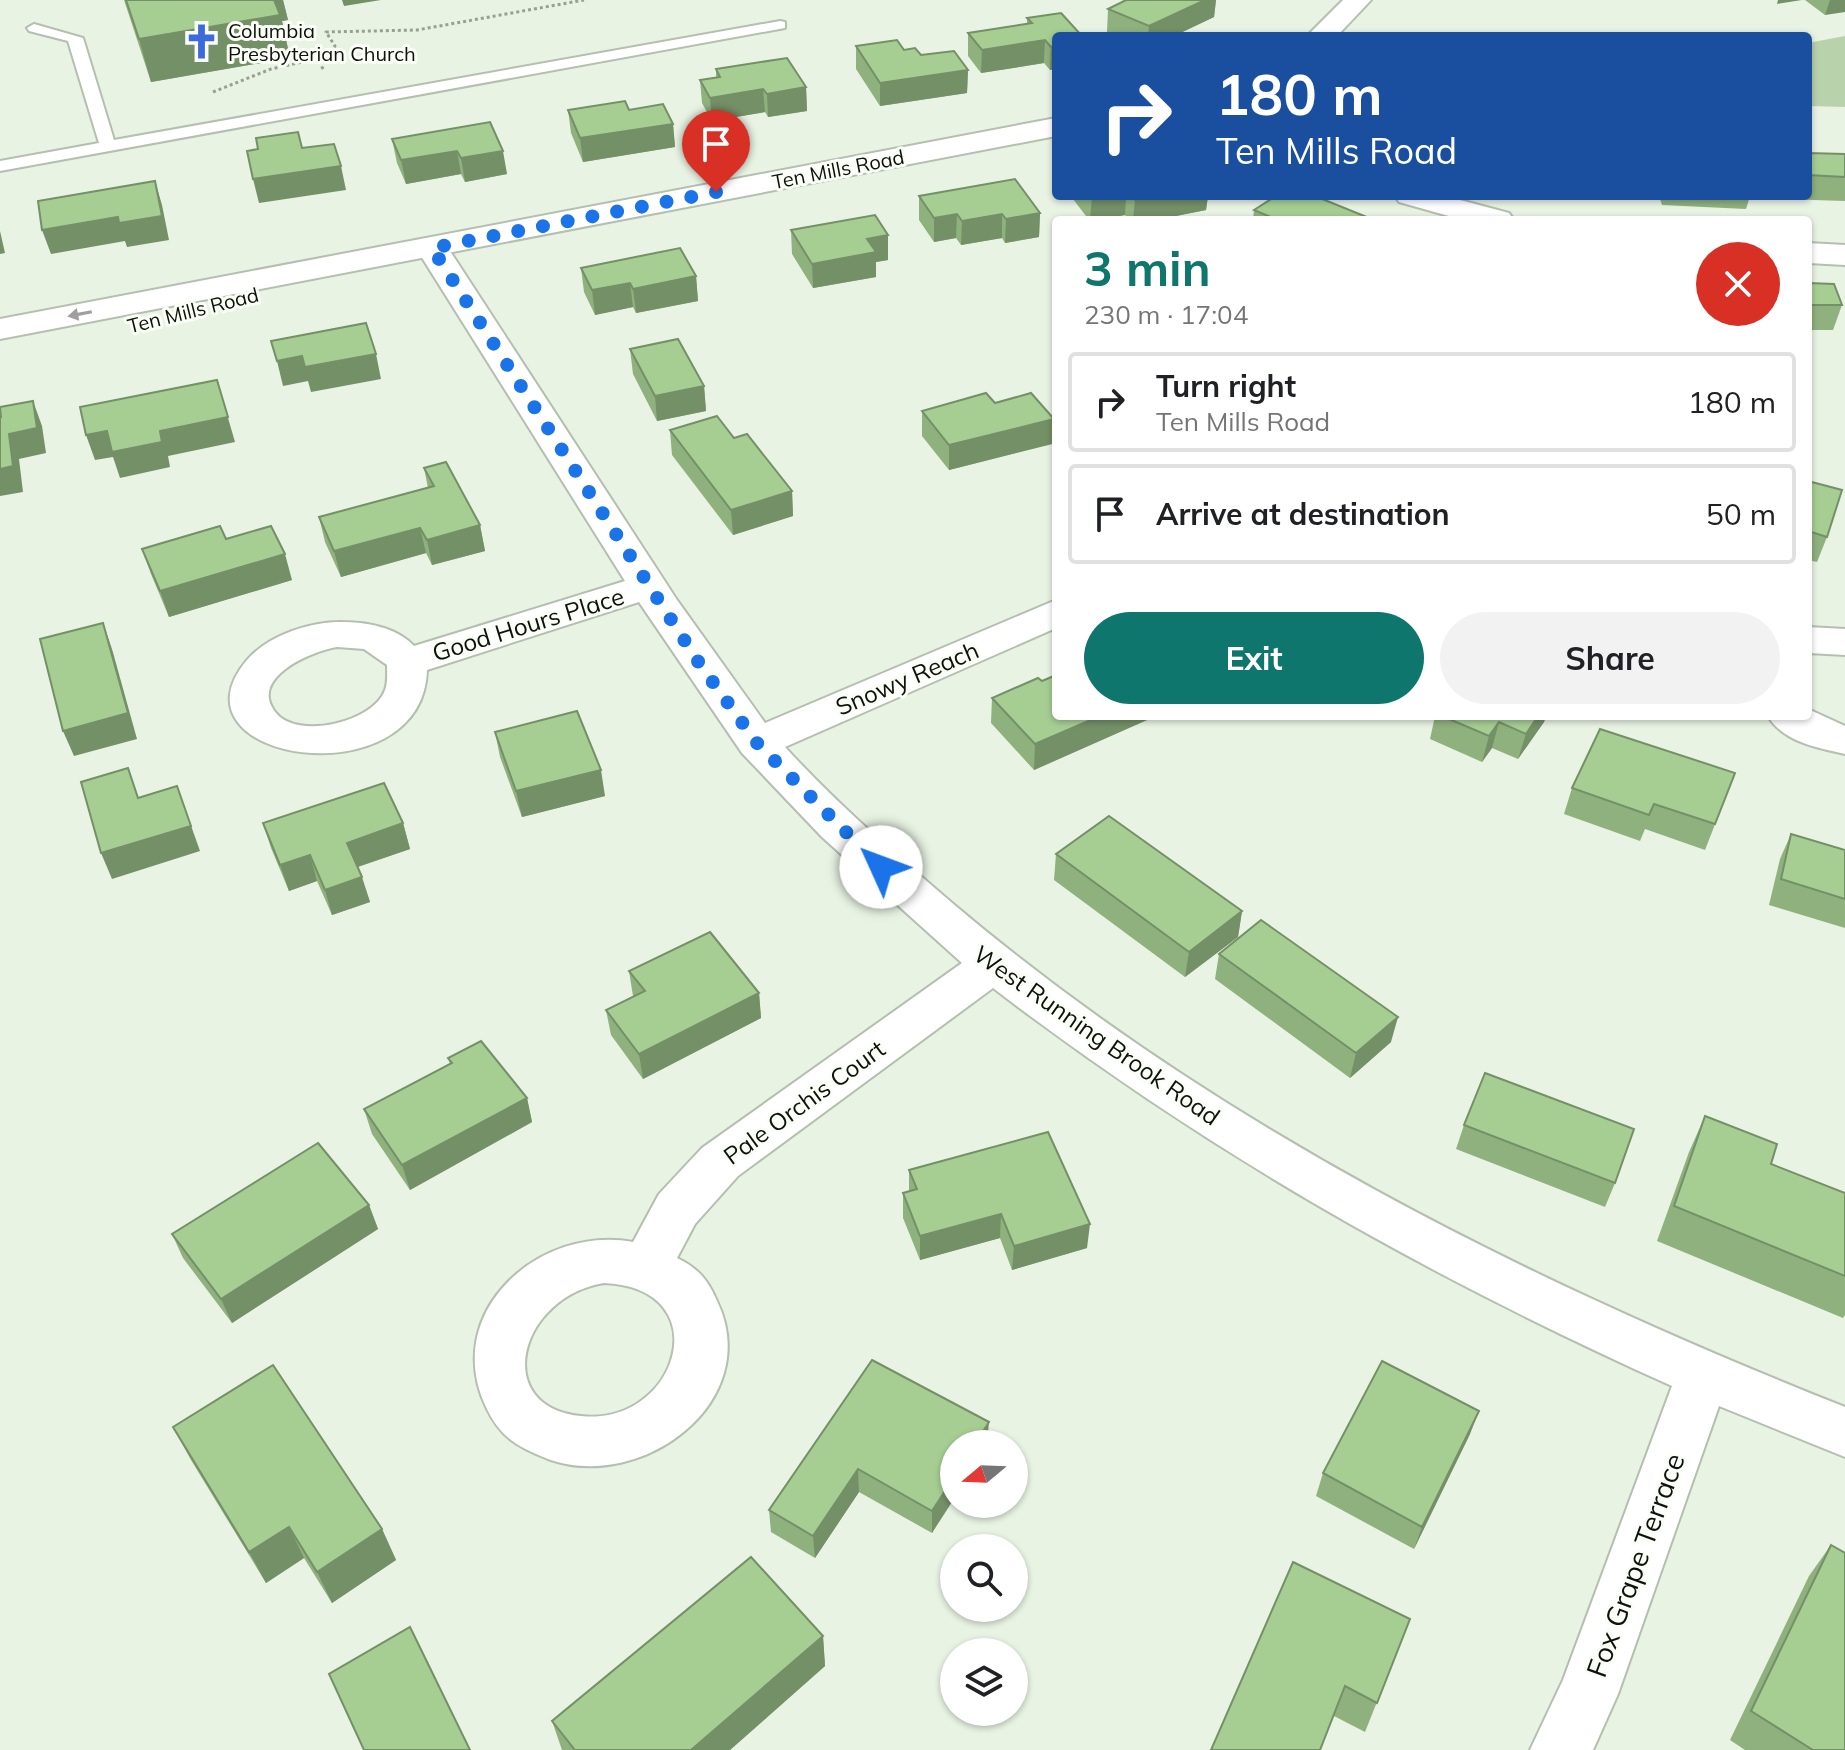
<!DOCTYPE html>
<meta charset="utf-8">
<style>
:root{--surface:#fff;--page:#f2f2f2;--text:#202124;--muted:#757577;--line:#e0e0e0;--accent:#0f766e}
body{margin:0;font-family:Mulish,sans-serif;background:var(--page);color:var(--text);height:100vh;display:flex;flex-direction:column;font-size:30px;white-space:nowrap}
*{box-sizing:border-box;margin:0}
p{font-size:26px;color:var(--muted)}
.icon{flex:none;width:44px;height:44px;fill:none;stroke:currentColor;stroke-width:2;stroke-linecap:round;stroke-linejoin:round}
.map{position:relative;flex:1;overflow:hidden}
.panel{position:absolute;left:1052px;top:216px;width:760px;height:504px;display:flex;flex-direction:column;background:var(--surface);border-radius:8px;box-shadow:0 2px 6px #0004}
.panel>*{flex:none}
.top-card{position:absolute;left:1052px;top:32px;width:760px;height:168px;border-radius:8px;box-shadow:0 2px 6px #0004;background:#1a4fa0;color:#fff;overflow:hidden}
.needle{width:52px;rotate:251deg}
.fabs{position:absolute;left:940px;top:1430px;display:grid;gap:16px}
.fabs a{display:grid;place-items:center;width:88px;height:88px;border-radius:50%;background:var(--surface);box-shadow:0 2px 6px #0004;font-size:40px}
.pin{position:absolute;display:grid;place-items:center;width:68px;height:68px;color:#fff;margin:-82px -34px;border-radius:50% 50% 50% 0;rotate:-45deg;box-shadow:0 0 8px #0007}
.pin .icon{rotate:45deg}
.me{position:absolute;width:88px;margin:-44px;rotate:313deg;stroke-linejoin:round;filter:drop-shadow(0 0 6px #0008)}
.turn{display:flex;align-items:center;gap:28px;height:168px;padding:0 32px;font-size:36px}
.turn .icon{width:104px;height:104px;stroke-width:2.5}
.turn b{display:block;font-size:56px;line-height:68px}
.round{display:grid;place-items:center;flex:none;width:84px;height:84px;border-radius:42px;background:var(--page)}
.headline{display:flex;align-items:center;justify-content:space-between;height:136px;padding:0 32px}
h1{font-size:48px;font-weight:700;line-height:60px;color:var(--accent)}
.primary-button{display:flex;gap:16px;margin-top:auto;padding:16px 32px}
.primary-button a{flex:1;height:92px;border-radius:48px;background:var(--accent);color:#fff;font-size:32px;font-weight:700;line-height:92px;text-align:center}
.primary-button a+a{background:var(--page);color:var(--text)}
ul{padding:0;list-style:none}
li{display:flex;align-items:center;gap:24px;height:100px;margin:0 16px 12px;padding:0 16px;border:4px solid var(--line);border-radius:8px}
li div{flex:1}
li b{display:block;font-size:30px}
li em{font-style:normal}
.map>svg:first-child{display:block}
.green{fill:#b8d2ac}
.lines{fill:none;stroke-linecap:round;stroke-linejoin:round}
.lane-casing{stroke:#b4bfaf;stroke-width:4}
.street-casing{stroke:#b4bfaf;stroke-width:4}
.secondary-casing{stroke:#b4bfaf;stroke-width:4}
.path{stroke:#97a093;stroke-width:3;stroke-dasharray:3 3;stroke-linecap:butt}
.lane{fill:#fff;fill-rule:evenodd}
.street{fill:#fff;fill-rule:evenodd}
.secondary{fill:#fff;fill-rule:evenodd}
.wall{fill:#8fb17e}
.shaded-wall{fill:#749067}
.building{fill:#a6ce93;stroke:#749067;stroke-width:2}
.oneway{fill:#9fa09e}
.route{stroke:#1a73e8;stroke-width:14;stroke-dasharray:0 25.2}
.labels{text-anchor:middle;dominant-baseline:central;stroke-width:6;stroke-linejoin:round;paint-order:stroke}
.far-poi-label{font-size:20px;fill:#0e120c;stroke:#fafef7;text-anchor:start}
.far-street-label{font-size:20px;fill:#0e120c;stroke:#fafef7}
.street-label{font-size:24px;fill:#0e120c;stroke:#fafef7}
.near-street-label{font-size:28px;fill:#0e120c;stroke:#fafef7}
</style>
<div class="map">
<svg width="1845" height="1750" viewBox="0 0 1845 1750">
<rect width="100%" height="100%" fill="#e8f3e3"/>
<polygon class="green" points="1845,36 1845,107 1808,106 1808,43"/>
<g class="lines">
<defs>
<polygon id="lane" points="780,21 785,22 785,28 0,171 0,161 99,143 68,41 29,31 27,28 34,24 83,38 114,140"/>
<g id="street">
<polygon points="1395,196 1445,196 1509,213 1514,220 1463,220 1399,202"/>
<path d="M432,239L443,241L448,248L677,600L765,723L1056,600V628L785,747C836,803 894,853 951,902C1215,1126 1525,1280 1845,1407V1457L1719,1406L1618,1694L1593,1750H1530L1563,1680L1672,1386C1425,1275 1209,1153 993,988L738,1176L695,1224L677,1258C698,1268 708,1280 717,1301C765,1401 642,1493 548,1459C517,1447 500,1437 486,1407C441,1312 539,1225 633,1242L659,1194L702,1148L962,963L822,837L742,753L639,602L427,670C423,801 161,762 247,660C269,635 309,622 341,622C366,622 396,627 414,646L625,581L416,248L421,241ZM337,647L364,649L387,665C387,673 388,683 385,690C374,722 298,740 276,713C247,678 312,651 337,647ZM604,1283C721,1288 677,1427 581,1416C490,1407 519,1297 604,1283Z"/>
<polygon points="1808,243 1845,245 1845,265 1808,263"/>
<polygon points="1808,627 1845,629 1845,655 1808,653"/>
<path d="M1808,709L1845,726V754C1818,748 1783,742 1768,716H1808Z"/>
</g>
<g id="secondary">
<polygon points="1343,0 1371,0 1337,36 1307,36"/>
<polygon points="1056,118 1056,136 0,339 0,319"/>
</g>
</defs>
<use href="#lane" class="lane-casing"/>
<use href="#street" class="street-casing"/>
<use href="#secondary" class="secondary-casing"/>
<g class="path">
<polyline points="319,61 324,71"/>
<polyline points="213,92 271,69 329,56 335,46 326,32 417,30 584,0"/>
</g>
<use href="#lane" class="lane"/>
<use href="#street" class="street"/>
<use href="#secondary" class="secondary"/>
</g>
<g class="wall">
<polygon points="124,0 283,0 288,20 282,21 290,58 151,82"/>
<polygon points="1126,0 1216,0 1214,17 1174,36 1117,36 1107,32 1108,9"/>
<polygon points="1805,0 1845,0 1825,15"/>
<polygon points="1027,18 1056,36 1056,69 1050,70 1044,63 981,73 968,56 968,33 1027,24"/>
<polygon points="856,46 904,50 968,70 967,93 880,106 856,69"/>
<polygon points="716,69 806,87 807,111 768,117 765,112 712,121 702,103 700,80 716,77"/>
<polygon points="568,110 629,110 673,124 675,147 583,162 571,133"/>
<polygon points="490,122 507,174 465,182 461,174 406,184 397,163 392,139"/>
<polygon points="1808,153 1845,154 1845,201 1782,199 1781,196 1808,196"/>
<polygon points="919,196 1040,213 1039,237 1005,243 1002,238 961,245 956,238 934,242 919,220"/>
<polygon points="1073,196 1208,196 1206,210 1156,220 1129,220 1125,215 1097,220 1089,220 1073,199"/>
<polygon points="1659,196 1750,196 1746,209 1662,205"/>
<polygon points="1254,210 1374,220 1253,220"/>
<polygon points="791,230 888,260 876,262 876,277 813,288 792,254"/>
<polygon points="581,268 696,276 698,301 636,313 633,307 595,315 584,292"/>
<polygon points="1808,283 1842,305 1833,330 1808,330"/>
<polygon points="630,349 704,386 706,411 657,421 633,374"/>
<polygon points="995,403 1052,444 949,470 922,436 922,411"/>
<polygon points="670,430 734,438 792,491 793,516 733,535 672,455"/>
<polygon points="424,468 480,525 485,551 432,565 426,553 341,577 325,542 319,517 428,488"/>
<polygon points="1808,481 1827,537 1817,562 1808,560"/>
<polygon points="226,539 292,580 169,617 151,574 142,549"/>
<polygon points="1042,681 1056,716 1156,716 1034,770 991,723 992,698"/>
<polygon points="1435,716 1546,716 1544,722 1518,759 1492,748 1482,762 1430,739"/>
<polygon points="495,732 605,796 522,817 500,757"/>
<polygon points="1735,773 1705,850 1645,829 1640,841 1564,814 1572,788"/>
<polygon points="263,823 403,823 410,849 358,867 370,902 332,915 317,881 289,891 271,848"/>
<polygon points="1791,834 1845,850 1845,928 1769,905 1780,859"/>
<polygon points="1056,854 1242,911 1238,937 1185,977 1054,880"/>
<polygon points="1219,954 1391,1042 1350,1078 1215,979"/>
<polygon points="629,971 759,993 761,1018 643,1079 611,1035 606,1010 633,996"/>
<polygon points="448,1058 527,1098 532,1122 410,1190 372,1134 364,1109 450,1064"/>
<polygon points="1705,1116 1771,1164 1845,1193 1845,1315 1843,1318 1657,1241 1689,1152"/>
<polygon points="1464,1125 1615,1183 1605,1207 1456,1149"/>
<polygon points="909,1170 1087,1248 1012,1270 1000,1238 920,1260 903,1218 903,1193 909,1191"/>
<polygon points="369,1205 378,1229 232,1323 183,1258 172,1234"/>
<polygon points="872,1360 989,1422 932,1533 859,1492 815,1558 771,1532 769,1510"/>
<polygon points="173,1427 382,1529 396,1560 332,1603 304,1558 266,1583 191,1460"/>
<polygon points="1470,1434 1414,1549 1316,1496 1323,1473"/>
<polygon points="1831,1545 1845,1750 1745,1750 1730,1740 1809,1576"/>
<polygon points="1410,1619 1365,1732 1334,1716 1320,1750 1211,1750"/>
<polygon points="823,1636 825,1666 730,1750 562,1750 552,1721"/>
</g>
<g class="shaded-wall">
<polygon points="254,0 283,0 288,20 282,21 290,58 151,82 139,39"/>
<polygon points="342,0 381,0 344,6"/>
<polygon points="1205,0 1216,0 1214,17 1174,36 1148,36 1149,26"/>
<polygon points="1778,0 1802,0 1777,4"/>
<polygon points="1830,0 1845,0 1845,12 1825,15"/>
<polygon points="1045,40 1044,63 981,73 982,50"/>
<polygon points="1056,46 1056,69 1050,70 1051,47"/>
<polygon points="968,70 967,93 880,106 880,83"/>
<polygon points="806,87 807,111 768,117 767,94"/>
<polygon points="763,89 765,112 712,121 710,98"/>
<polygon points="673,124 675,147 583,162 580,138"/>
<polygon points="457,151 461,174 406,184 401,160"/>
<polygon points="503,151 507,174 465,182 461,158"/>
<polygon points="341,166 346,190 259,203 253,179"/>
<polygon points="155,181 162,205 169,240 127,247 125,241 51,254 42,230 118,217"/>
<polygon points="1099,196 1126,196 1125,215 1097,220 1090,220 1092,197"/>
<polygon points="1158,196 1208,196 1206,210 1156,220 1133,220 1135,200"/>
<polygon points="1040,213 1039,237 1005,243 1006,219"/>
<polygon points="957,214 956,238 934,242 934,218"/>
<polygon points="1002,214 1002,238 961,245 962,221"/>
<polygon points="0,231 5,253 0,254"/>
<polygon points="888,235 888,260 876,262 876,277 813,288 812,264 867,239"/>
<polygon points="696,276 698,301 636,313 633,289"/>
<polygon points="630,283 633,307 595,315 592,290"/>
<polygon points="376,354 381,379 311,392 308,381 283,386 277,361 302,356"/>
<polygon points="217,380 235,442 168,456 170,467 120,478 113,457 95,460 86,435 107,431 160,431"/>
<polygon points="704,386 706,411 657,421 655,396"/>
<polygon points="33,401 42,426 46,453 19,459 23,492 0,496 0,469 9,434"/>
<polygon points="1054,419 1052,444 949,470 949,445"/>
<polygon points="792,491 793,516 733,535 731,510"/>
<polygon points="480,525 485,551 432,565 427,540"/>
<polygon points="420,528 426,553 341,577 334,551"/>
<polygon points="285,554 292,580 169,617 160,591"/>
<polygon points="103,623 112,649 137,739 74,756 63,731"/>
<polygon points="1100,716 1156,716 1034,770 1035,744"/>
<polygon points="1538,716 1546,716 1544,722 1518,759 1526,734"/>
<polygon points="1499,722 1492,748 1482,762 1489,736"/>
<polygon points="601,770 605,796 522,817 516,791"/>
<polygon points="177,786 200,851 112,879 101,853"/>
<polygon points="403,823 410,849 354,868 347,843"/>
<polygon points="310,855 317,881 289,891 280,865"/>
<polygon points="362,877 370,902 332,915 325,890"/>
<polygon points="1242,911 1238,937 1185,977 1189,952"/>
<polygon points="759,993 761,1018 643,1079 639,1054"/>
<polygon points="1398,1017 1391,1042 1350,1078 1356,1053"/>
<polygon points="527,1098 532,1122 410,1190 402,1165"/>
<polygon points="369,1205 378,1229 232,1323 221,1299"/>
<polygon points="1001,1214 1000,1238 920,1260 920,1236"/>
<polygon points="1090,1224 1087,1248 1012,1270 1014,1246"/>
<polygon points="1479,1411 1470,1434 1414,1549 1422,1527"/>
<polygon points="989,1422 987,1444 975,1444"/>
<polygon points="858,1469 859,1492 815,1558 813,1536"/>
<polygon points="954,1477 954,1499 932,1533 932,1511"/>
<polygon points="289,1527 304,1558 266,1583 249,1552"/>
<polygon points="382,1529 396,1560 332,1603 317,1572"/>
<polygon points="823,1636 825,1666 730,1750 691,1750"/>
</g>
<g class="building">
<polygon points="126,0 274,0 280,15 139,39"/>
<polygon points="1126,0 1205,0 1149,26 1108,9"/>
<polygon points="1061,13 1082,36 1056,36 1056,46 1051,47 1045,40 982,50 968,33 1032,23 1027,18"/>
<polygon points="897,40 904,50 915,48 921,55 954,51 968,70 880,83 856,46"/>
<polygon points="787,58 806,87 767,94 763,89 710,98 700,80 720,77 716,69"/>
<polygon points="625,101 629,110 663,104 673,124 580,138 568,110"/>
<polygon points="490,122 503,151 461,158 457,151 401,160 392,139"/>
<polygon points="298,132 302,148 334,144 341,166 253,179 247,151 258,149 256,138"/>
<polygon points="1808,153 1845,154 1845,177 1808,175"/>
<polygon points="1015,179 1040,213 1006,219 1002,214 962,221 957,214 934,218 919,196"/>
<polygon points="155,181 162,216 119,223 118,217 42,230 38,201"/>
<polygon points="1131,196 1158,196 1135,200"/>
<polygon points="1276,196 1315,196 1374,220 1278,220 1254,210"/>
<polygon points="875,215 888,235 867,239 876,252 812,264 791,230"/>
<polygon points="680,248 696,276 633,289 630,283 592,290 581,268"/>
<polygon points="1808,283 1834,284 1842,305 1808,305"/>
<polygon points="366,323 376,354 305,367 302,356 277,361 271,341"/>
<polygon points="678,339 704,386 655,396 630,349"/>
<polygon points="217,380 228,417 160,431 162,442 112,452 107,431 86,435 80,407"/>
<polygon points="986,393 995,403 1031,393 1054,419 949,445 922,411"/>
<polygon points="33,401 37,428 9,434 13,466 0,469 0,417 1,417 0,407"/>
<polygon points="717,416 734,438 747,434 792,491 731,510 670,430"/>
<polygon points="446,462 480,525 427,540 420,528 334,551 319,517 434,486 424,468"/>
<polygon points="1808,481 1842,490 1827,537 1808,531"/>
<polygon points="220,526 226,539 271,526 285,554 160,591 142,549"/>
<polygon points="103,623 128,713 63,731 40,639"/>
<polygon points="1056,675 1056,716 1100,716 1035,744 992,698 1038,678 1042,681"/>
<polygon points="577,711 601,770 516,791 495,732"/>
<polygon points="1442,716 1538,716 1526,734 1499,722 1489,736"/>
<polygon points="1600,729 1735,773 1715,824 1654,804 1649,815 1572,788"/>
<polygon points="128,768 138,798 177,786 191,826 101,853 81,782"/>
<polygon points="384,783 403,823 347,843 362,877 325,890 310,855 280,865 263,823"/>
<polygon points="1109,816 1242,911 1189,952 1056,854"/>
<polygon points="1791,834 1845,850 1845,899 1781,879"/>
<polygon points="1261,920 1398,1017 1356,1053 1219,954"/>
<polygon points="710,932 759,993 639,1054 606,1010 645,991 629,971"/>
<polygon points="481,1041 527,1098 402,1165 364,1109 452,1063 448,1058"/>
<polygon points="1485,1073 1634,1129 1615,1183 1464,1125"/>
<polygon points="1705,1116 1777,1144 1771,1164 1845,1193 1845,1276 1674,1206"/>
<polygon points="1048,1132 1090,1224 1014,1246 1001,1214 920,1236 903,1193 917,1189 909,1170"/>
<polygon points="318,1143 369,1205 221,1299 172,1234"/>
<polygon points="872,1360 989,1422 975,1444 954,1444 954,1477 932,1511 858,1469 813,1536 769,1510"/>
<polygon points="1382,1361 1479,1411 1422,1527 1323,1473"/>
<polygon points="273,1365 382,1529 317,1572 289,1527 249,1552 173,1427"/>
<polygon points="1831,1545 1845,1553 1845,1750 1813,1750 1751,1711"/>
<polygon points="751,1557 823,1636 691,1750 575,1750 552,1721"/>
<polygon points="1293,1562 1410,1619 1377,1703 1345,1686 1320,1750 1211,1750"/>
<polygon points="410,1627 470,1750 364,1750 329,1674"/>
</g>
<defs><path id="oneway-solid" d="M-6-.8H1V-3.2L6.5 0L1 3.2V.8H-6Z" transform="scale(2)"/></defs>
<use class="oneway" href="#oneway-solid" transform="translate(80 314) rotate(169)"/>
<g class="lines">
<polyline class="route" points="716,192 432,248 699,663 757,743 881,867"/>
</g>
<defs>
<symbol id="church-bare" viewBox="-9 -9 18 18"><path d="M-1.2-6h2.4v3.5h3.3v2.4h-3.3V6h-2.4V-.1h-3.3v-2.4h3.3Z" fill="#3c6ada" stroke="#fafef7" stroke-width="2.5" paint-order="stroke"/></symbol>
</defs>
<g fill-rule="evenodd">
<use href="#church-bare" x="176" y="16" width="51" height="51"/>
</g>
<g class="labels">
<g class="far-poi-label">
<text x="228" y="30">Columbia<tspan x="228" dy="23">Presbyterian Church</tspan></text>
</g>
<g class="far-street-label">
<text transform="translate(838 169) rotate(-11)">Ten Mills Road</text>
<text transform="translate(193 310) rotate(-14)">Ten Mills Road</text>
</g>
<g class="street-label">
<text transform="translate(528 624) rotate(-17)">Good Hours Place</text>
<text transform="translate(907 678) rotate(-23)">Snowy Reach</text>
<text transform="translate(1097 1035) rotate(35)">West Running Brook Road</text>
<text transform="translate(804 1102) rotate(-36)">Pale Orchis Court</text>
</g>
<g class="near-street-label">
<text transform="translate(1635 1565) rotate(-70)">Fox Grape Terrace</text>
</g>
</g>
</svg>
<div class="fabs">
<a><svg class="needle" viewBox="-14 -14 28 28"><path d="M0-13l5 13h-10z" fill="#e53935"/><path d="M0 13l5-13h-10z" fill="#757577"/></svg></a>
<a><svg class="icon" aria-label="search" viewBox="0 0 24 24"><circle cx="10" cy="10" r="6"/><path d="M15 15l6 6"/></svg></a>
<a><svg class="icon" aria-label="layers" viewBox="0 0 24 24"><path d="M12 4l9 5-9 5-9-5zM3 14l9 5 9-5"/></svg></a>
</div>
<div class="pin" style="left:716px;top:192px;background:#d93025"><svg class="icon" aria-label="arrive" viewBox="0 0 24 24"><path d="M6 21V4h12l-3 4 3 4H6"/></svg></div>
<svg class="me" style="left:881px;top:867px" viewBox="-20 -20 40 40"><circle r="19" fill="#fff"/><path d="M0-13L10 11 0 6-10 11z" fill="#1a73e8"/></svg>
<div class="top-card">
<div class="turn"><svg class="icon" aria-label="right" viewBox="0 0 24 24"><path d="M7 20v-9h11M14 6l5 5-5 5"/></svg><div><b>180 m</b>Ten Mills Road</div></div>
</div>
<section class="panel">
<div class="headline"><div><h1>3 min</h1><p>230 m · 17:04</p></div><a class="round" style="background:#d93025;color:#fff"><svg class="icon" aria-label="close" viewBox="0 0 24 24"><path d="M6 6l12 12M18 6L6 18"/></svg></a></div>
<ul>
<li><svg class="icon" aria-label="right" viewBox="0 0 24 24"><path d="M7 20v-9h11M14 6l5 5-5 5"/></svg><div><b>Turn right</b><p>Ten Mills Road</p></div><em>180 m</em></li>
<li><svg class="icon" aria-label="arrive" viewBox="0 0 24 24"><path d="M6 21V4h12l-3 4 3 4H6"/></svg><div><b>Arrive at destination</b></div><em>50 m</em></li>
</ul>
<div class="primary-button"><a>Exit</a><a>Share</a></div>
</section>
</div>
